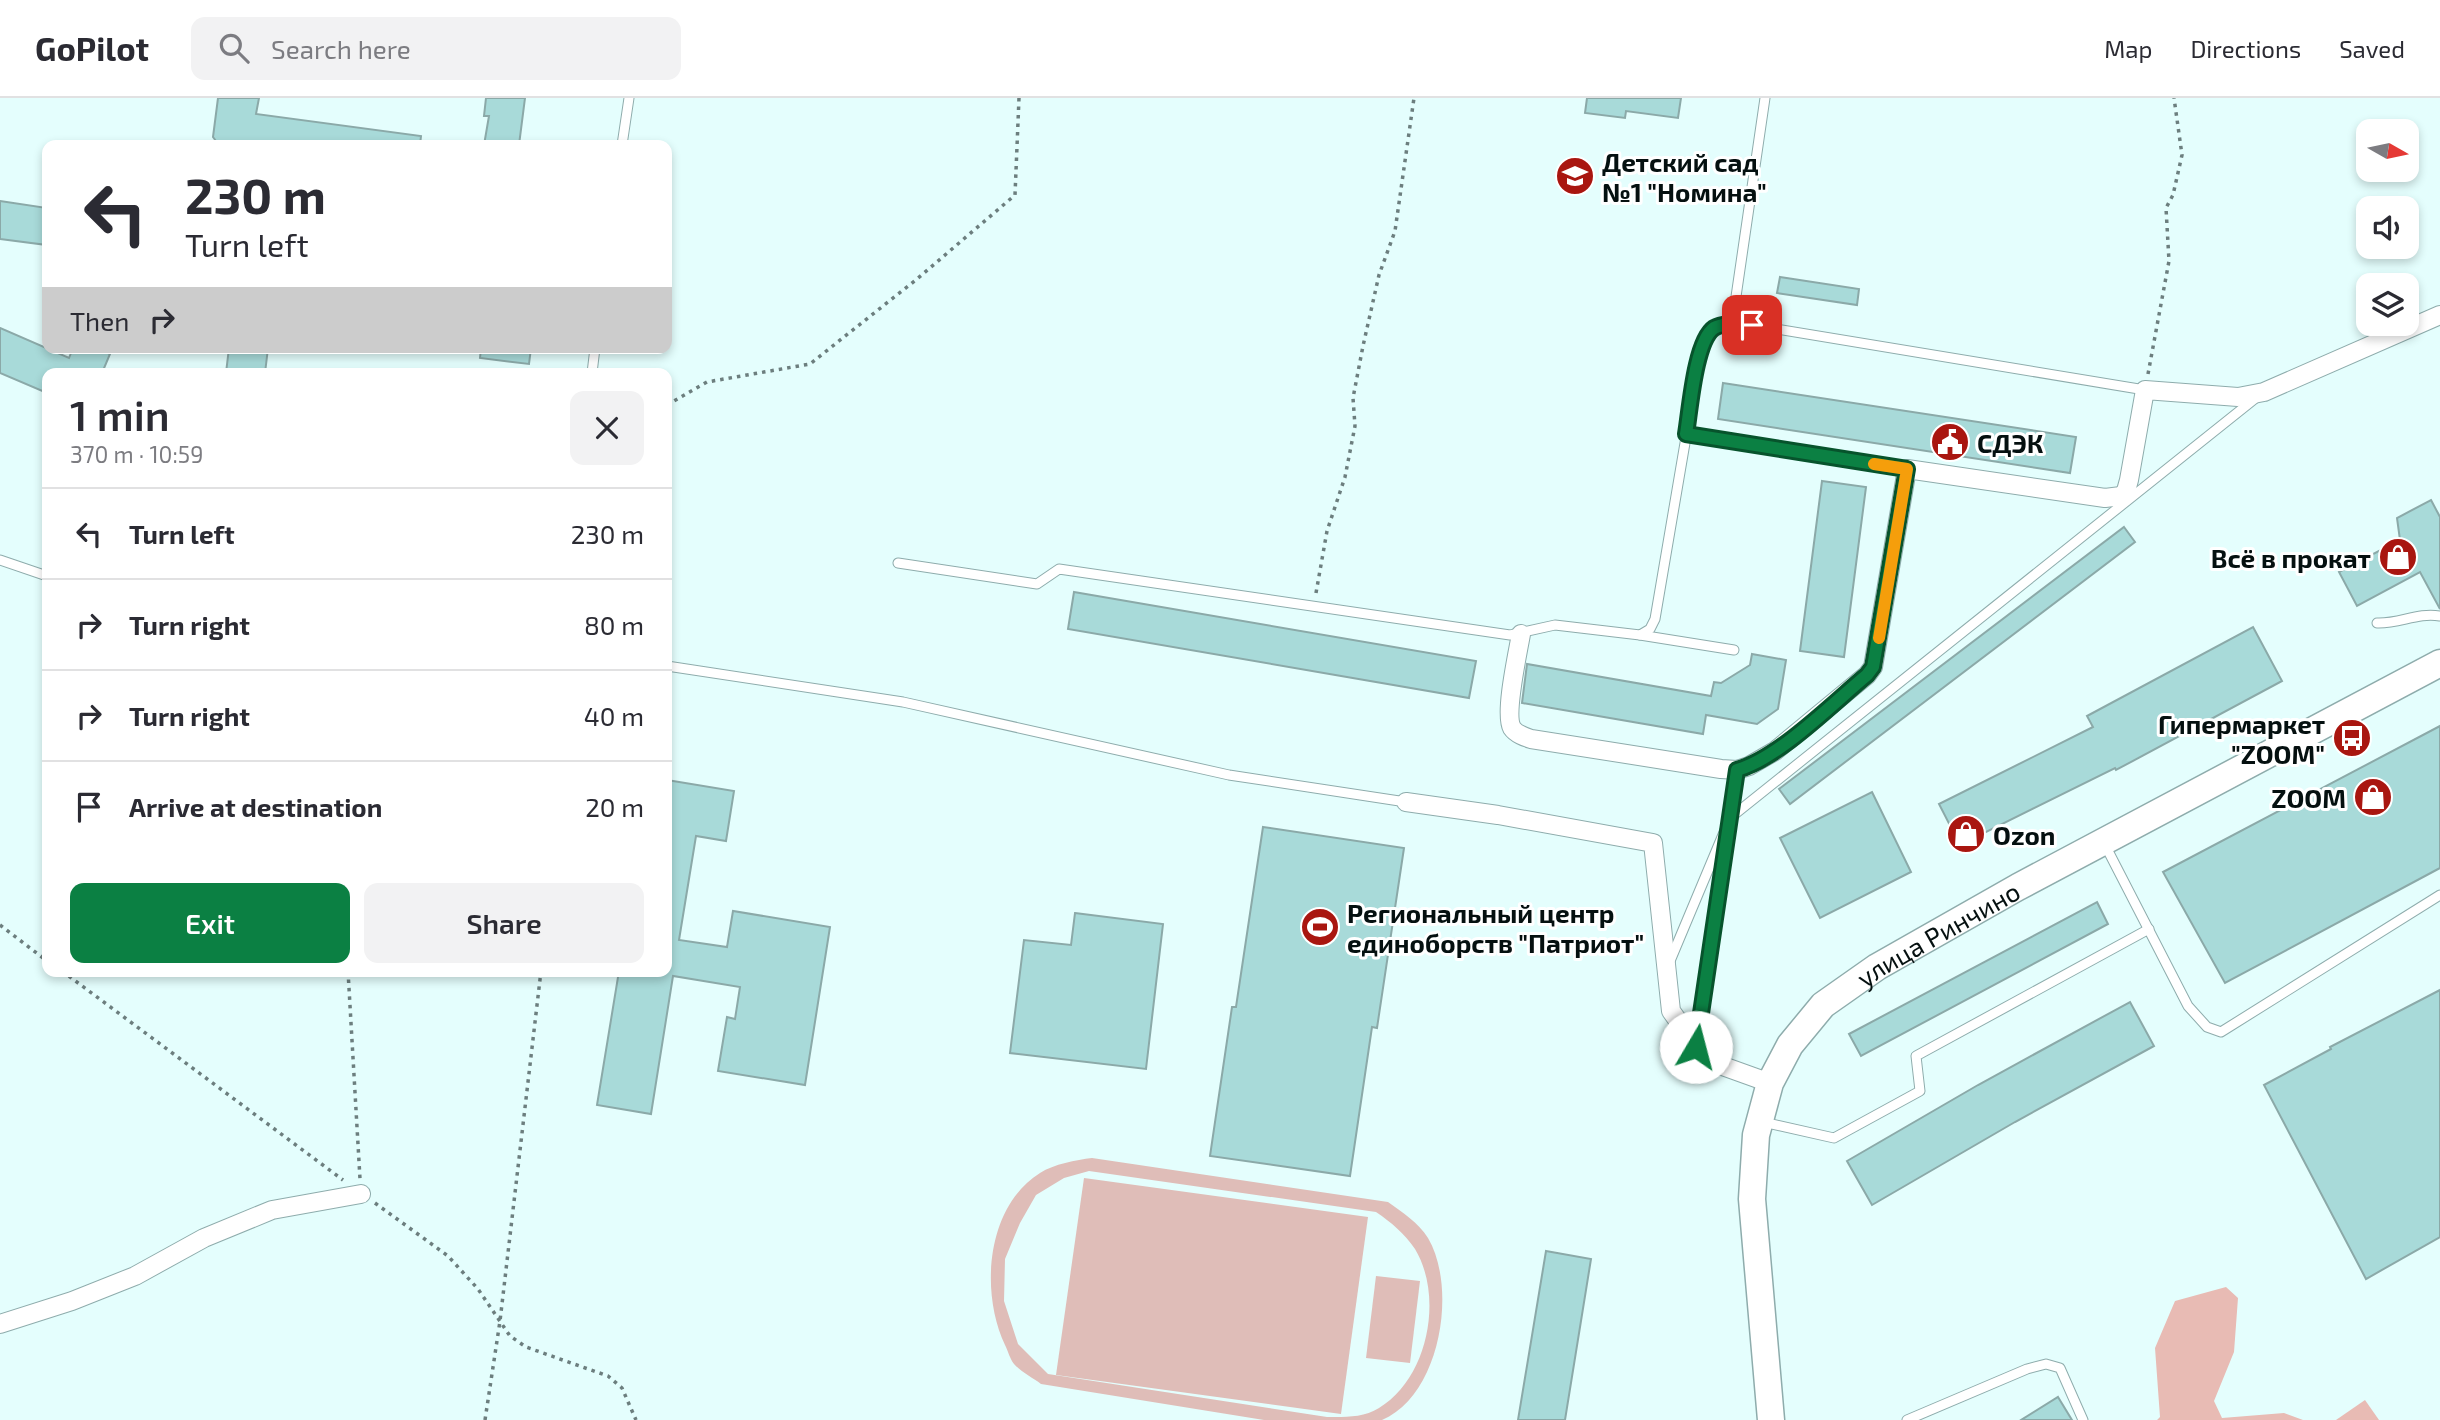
<!DOCTYPE html>
<meta charset="utf-8">
<style>
:root{--surface:#fff;--page:#f2f2f3;--text:#2b2b33;--muted:#7c7c81;--line:#e1e1e2;--accent:#0b8043}
body{margin:0;font-family:"Exo 2",sans-serif;background:var(--page);color:var(--text);height:100vh;display:flex;flex-direction:column;font-size:26px;white-space:nowrap}
*{box-sizing:border-box;margin:0}
p{font-size:23px;color:var(--muted)}
.icon{flex:none;width:38px;height:38px;fill:none;stroke:currentColor;stroke-width:2;stroke-linecap:round;stroke-linejoin:round}
.map{position:relative;flex:1;overflow:hidden}
.side{position:absolute;left:42px;top:270px;width:630px;height:609px;display:flex;flex-direction:column;background:var(--surface);border-radius:14px;box-shadow:0 4px 10px #0003}
.side>*{flex:none}
.hud{position:absolute;left:42px;top:42px;width:630px;height:214px;border-radius:14px;box-shadow:0 4px 10px #0003;background:#fff;color:var(--text);overflow:hidden}
.needle{width:46px;rotate:99deg}
.tools{position:absolute;left:2356px;top:21px;display:grid;gap:14px}
.tools a{display:grid;place-items:center;width:63px;height:63px;border-radius:14px;background:var(--surface);box-shadow:0 4px 10px #0003;font-size:35px}
.pin{position:absolute;display:grid;place-items:center;width:60px;height:60px;color:#fff;margin:-30px;border-radius:14px;box-shadow:0 4px 10px #0006}
.me{position:absolute;width:77px;margin:-38px;rotate:8deg;stroke-linejoin:round;filter:drop-shadow(0 0 5px #0008)}
.turn{display:flex;align-items:center;gap:24px;height:147px;padding:0 28px;font-size:32px}
.turn .icon{width:91px;height:91px;stroke-width:2.5}
.turn b{display:block;font-size:49px;line-height:60px}
.then{display:flex;align-items:center;height:66px;padding:0 28px;background:#0003;gap:14px;font-size:26px}
.round{display:grid;place-items:center;flex:none;width:74px;height:74px;border-radius:14px;background:var(--page)}
.overview{display:flex;align-items:center;justify-content:space-between;height:119px;padding:0 28px}
h1{font-size:42px;font-weight:600;line-height:52px}
.cta{display:flex;gap:14px;margin-top:auto;padding:14px 28px}
.cta a{flex:1;height:80px;border-radius:14px;background:var(--accent);color:#fff;font-size:28px;font-weight:600;line-height:80px;text-align:center}
.cta a+a{background:var(--page);color:var(--text)}
ul{padding:0;list-style:none}
li{display:flex;align-items:center;gap:21px;height:91px;padding:0 28px;border-top:2px solid var(--line)}
li div{flex:1}
li b{display:block;font-size:26px}
li em{font-style:normal}
header{display:flex;align-items:center;gap:42px;box-sizing:border-box;height:98px;padding:0 35px;background:var(--surface);border-bottom:2px solid var(--line)}
header strong{font-size:33px}
nav{display:flex;gap:38px;margin-inline-start:auto;font-size:24px}
.search{width:490px;height:63px;background:var(--page);display:flex;align-items:center;gap:18px;box-sizing:border-box;padding:0 24px;border-radius:14px;color:var(--muted);font-size:26px}
.map>svg:first-child{display:block}
.green{fill:#dfbdb8;fill-rule:evenodd}
.forest{fill:#e8bbb4}
.building{fill:#a8dad9;stroke:#8ba9a8;stroke-width:2}
.lines{fill:none;stroke-linecap:round;stroke-linejoin:round}
.lane-casing{stroke:#8eacac;stroke-width:11}
.street-casing{stroke:#8eacac;stroke-width:20}
.secondary-casing{stroke:#8eacac;stroke-width:29}
.path{stroke:#6c7e7e;stroke-width:3.5;stroke-dasharray:3.5 5;stroke-linecap:butt}
.lane{stroke:#fff;stroke-width:9}
.street{stroke:#fff;stroke-width:18}
.secondary{stroke:#fff;stroke-width:26}
.route-casing{stroke:#07532c;stroke-width:18}
.route{stroke:#0b8043;stroke-width:12}
.slow{stroke:#f59e0b;stroke-width:12}
.labels{text-anchor:middle;dominant-baseline:central;stroke-width:6;stroke-linejoin:round;paint-order:stroke}
.poi-label{font-size:26px;font-weight:bold;fill:#051010;stroke:#fff;text-anchor:start}
.street-label{font-size:26px;fill:#051010;stroke:#fff}
</style>
<header>
<strong>GoPilot</strong>
<div class="search"><svg class="icon" aria-label="search" viewBox="0 0 24 24"><circle cx="10" cy="10" r="6"/><path d="M15 15l6 6"/></svg>Search here</div>
<nav><a>Map</a><a>Directions</a><a>Saved</a></nav>
</header>
<div class="map">
<svg width="2440" height="1322" viewBox="0 0 2440 1322">
<rect width="100%" height="100%" fill="#e4fefd"/>
<g class="green">
<path d="M1092,1060L1388,1104C1403,1115 1418,1124 1428,1140C1458,1191 1440,1298 1382,1322H1264L1041,1286C1033,1280 1021,1274 1014,1266C1010,1261 1008,1253 1005,1247C980,1194 986,1109 1040,1075C1054,1066 1076,1062 1092,1060ZM1089,1073L1376,1114C1392,1125 1404,1135 1415,1151C1444,1199 1428,1281 1379,1310C1363,1320 1344,1319 1327,1319L1048,1276L1018,1246L1004,1203L1005,1161L1020,1125L1036,1097L1064,1080Z"/>
<polygon points="1084,1080 1368,1119 1341,1316 1056,1277"/>
<polygon points="1376,1178 1420,1183 1410,1265 1366,1260"/>
</g>
<g class="forest">
<polygon points="2226,1189 2238,1200 2234,1254 2214,1303 2222,1320 2284,1315 2303,1322 2157,1322 2160,1319 2155,1250 2175,1203"/>
<polygon points="2365,1302 2379,1322 2336,1322"/>
</g>
<g class="building">
<polygon points="218,0 259,0 256,16 421,38 420,47 219,47 213,39"/>
<polygon points="486,0 525,0 519,47 484,47 489,18 484,18"/>
<polygon points="1587,0 1681,0 1678,20 1626,13 1625,20 1585,15"/>
<polygon points="0,103 47,110 47,147 0,141"/>
<polygon points="1780,179 1859,191 1857,207 1777,195"/>
<polygon points="0,230 69,260 73,250 97,250 110,256 102,275 47,275 47,295 0,275"/>
<polygon points="229,250 268,250 265,275 226,275"/>
<polygon points="481,250 531,250 529,266 480,260"/>
<polygon points="1723,285 2076,339 2070,375 1718,321"/>
<polygon points="1822,383 1866,389 1844,559 1800,553"/>
<polygon points="2431,402 2440,419 2440,511 2420,474 2357,508 2339,474 2400,442 2397,420"/>
<polygon points="2124,429 2135,444 1790,706 1779,691"/>
<polygon points="1074,494 1476,563 1469,600 1068,531"/>
<polygon points="2253,529 2282,583 2116,672 2115,670 1960,747 1939,706 2093,629 2087,618"/>
<polygon points="1752,556 1786,562 1778,611 1757,626 1706,617 1703,636 1522,605 1527,566 1711,598 1714,584 1721,585 1750,567"/>
<polygon points="2440,628 2440,770 2225,885 2163,774"/>
<polygon points="667,682 734,693 726,743 696,738 679,842 727,849 733,813 830,829 805,987 718,973 727,919 735,921 740,889 673,878 651,1016 597,1007 619,873 667,873"/>
<polygon points="1872,694 1911,774 1820,820 1780,740"/>
<polygon points="1263,729 1404,750 1377,930 1372,929 1350,1078 1210,1058 1232,909 1236,909"/>
<polygon points="2097,804 2108,826 1861,958 1849,936"/>
<polygon points="1075,815 1163,826 1146,971 1010,955 1024,842 1071,847"/>
<polygon points="2440,892 2440,1139 2366,1181 2264,987 2331,951 2330,949"/>
<polygon points="2130,904 2154,948 2015,1024 1872,1107 1847,1063 1978,987"/>
<polygon points="1546,1153 1591,1161 1565,1322 1518,1322"/>
<polygon points="2058,1299 2072,1322 2021,1322"/>
</g>
<g class="lines">
<defs>
<g id="lane">
<polyline points="622,47 629,0"/>
<polyline points="1732,226 1765,0"/>
<polyline points="592,275 595,250"/>
<polyline points="1686,336 1907,371"/>
<polyline points="0,462 47,478"/>
<path d="M898,465L1037,486L1059,471L1510,537L1555,527L1640,537L1650,531L1655,521L1700,257C1711,225 1720,226 1752,227L2145,292"/>
<path d="M2377,525C2399,526 2418,514 2440,518"/>
<polyline points="1640,537 1734,552"/>
<polyline points="667,568 903,604 1229,677 1406,704"/>
<polyline points="2104,745 2188,908 2207,929 2221,934 2440,797"/>
<polyline points="1670,863 1730,720 2257,299"/>
<polyline points="1697,947 1737,672"/>
<polyline points="1763,1024 1834,1040 1920,993 1916,958 2149,831"/>
<polyline points="1907,1322 2027,1271 2046,1266 2060,1270 2083,1322"/>
</g>
<g id="street">
<path d="M1521,536C1518,554 1504,616 1512,630C1516,636 1525,639 1531,641L1721,671L1737,672L1749,668L1775,653L1867,577L1873,569L1907,371L2105,400L2121,398L2126,393L2129,382L2145,292L2238,299L2264,294L2440,217"/>
<polyline points="1406,704 1498,717 1653,745 1671,913 1706,962 1770,985"/>
<polyline points="0,1226 72,1203 135,1178 204,1140 272,1112 361,1096"/>
</g>
<g id="secondary">
<path id="s1" d="M1771,1322L1752,1101L1756,1037L1770,985L1790,947L1823,907L1877,869L2018,789L2440,565"/>
</g>
</defs>
<use href="#lane" class="lane-casing"/>
<use href="#street" class="street-casing"/>
<use href="#secondary" class="secondary-casing"/>
<g class="path">
<polyline points="2148,276 2169,163 2166,110 2173,97 2182,57 2174,0"/>
<polyline points="667,307 707,284 810,266 917,181 1015,97 1019,0"/>
<polyline points="1316,495 1327,433 1345,379 1355,328 1353,300 1363,248 1379,177 1395,133 1414,0"/>
<polyline points="0,827 47,863"/>
<polyline points="62,873 343,1082"/>
<polyline points="348,873 360,1081"/>
<polyline points="375,1105 448,1158 478,1191 510,1238 526,1249 608,1278 622,1290 636,1322"/>
<polyline points="485,1322 500,1223 541,873"/>
</g>
<use href="#lane" class="lane"/>
<use href="#street" class="street"/>
<use href="#secondary" class="secondary"/>
</g>
<g class="lines">
<defs>
<path id="route" d="M1696,949L1737,672C1779,660 1832,606 1867,577L1873,569L1907,371L1686,336C1690,312 1695,243 1714,230C1724,224 1741,227 1752,227"/>
</defs>
<use href="#route" class="route-casing"/>
<use href="#route" class="route"/>
<polyline class="slow" points="1874,366 1907,371 1879,540"/>
</g>
<defs>
<symbol id="school-disc" viewBox="-11 -11 22 22"><circle r="9.5" fill="#a91610" stroke="#fff"/><path d="M0-5L7-2L0 1L-7-2ZM-4 1L0 2.5L4 1V4Q0 6-4 4Z" fill="#fff"/></symbol>
<symbol id="civic-disc" viewBox="-11 -11 22 22"><circle r="9.5" fill="#a91610" stroke="#fff"/><path d="M-.6-6.5H3V-4.5H.6V-3L4-1V1h2V6H-6V1h2V-1L-.6-3ZM-1.2 2.5V6h2.4V2.5Z" fill="#fff"/></symbol>
<symbol id="shop-disc" viewBox="-11 -11 22 22"><circle r="9.5" fill="#a91610" stroke="#fff"/><path d="M-5-2.5h2.3a2.7 3.5 0 0 1 5.4 0H5L5.5 6h-11ZM-1.5-2.5h3a1.5 2.3 0 0 0-3 0Z" fill="#fff"/></symbol>
<symbol id="bus-disc" viewBox="-11 -11 22 22"><circle r="9.5" fill="#a91610" stroke="#fff"/><path d="M-5-6H5V4H4V6H2V4H-2V6H-4V4H-5ZM-3.5-4V0h7V-4ZM-3.5 1.2v1.5H-2V1.2ZM2 1.2v1.5H3.5V1.2Z" fill="#fff"/></symbol>
<symbol id="stadium-disc" viewBox="-11 -11 22 22"><circle r="9.5" fill="#a91610" stroke="#fff"/><path d="M0-5a6.5 5 0 1 0 0 10a6.5 5 0 1 0 0-10ZM-3.5-1.8h7v3.6h-7Z" fill="#fff"/></symbol>
</defs>
<g fill-rule="evenodd">
<use href="#school-disc" x="1553" y="56" width="44" height="44"/>
<use href="#civic-disc" x="1928" y="322" width="44" height="44"/>
<use href="#shop-disc" x="2376" y="437" width="44" height="44"/>
<use href="#bus-disc" x="2330" y="618" width="44" height="44"/>
<use href="#shop-disc" x="2351" y="677" width="44" height="44"/>
<use href="#shop-disc" x="1944" y="714" width="44" height="44"/>
<use href="#stadium-disc" x="1298" y="807" width="44" height="44"/>
</g>
<g class="labels">
<g class="poi-label">
<text x="1602" y="63">Детский сад<tspan x="1602" dy="30">№1 "Номина"</tspan></text>
<text x="1977" y="344">СДЭК</text>
<text x="2371" y="459" text-anchor="end">Всё в прокат</text>
<text x="2325" y="625" text-anchor="end">Гипермаркет<tspan x="2325" dy="30">"ZOOM"</tspan></text>
<text x="2346" y="699" text-anchor="end">ZOOM</text>
<text x="1993" y="736">Ozon</text>
<text x="1347" y="814">Региональный центр<tspan x="1347" dy="30">единоборств "Патриот"</tspan></text>
</g>
<g class="street-label">
<text stroke="none"><textPath href="#s1" startOffset="570">улица Ринчино</textPath></text>
</g>
</g>
</svg>
<div class="tools">
<a><svg class="needle" viewBox="-14 -14 28 28"><path d="M0-13l5 13h-10z" fill="#e53935"/><path d="M0 13l5-13h-10z" fill="#7c7c81"/></svg></a>
<a><svg class="icon" aria-label="sound" viewBox="0 0 24 24"><path d="M4 9h4l5-4v14l-5-4H4zM17 9q2 3 0 6"/></svg></a>
<a><svg class="icon" aria-label="layers" viewBox="0 0 24 24"><path d="M12 4l9 5-9 5-9-5zM3 14l9 5 9-5"/></svg></a>
</div>
<div class="pin" style="left:1752px;top:227px;background:#d93025"><svg class="icon" aria-label="arrive" viewBox="0 0 24 24"><path d="M6 21V4h12l-3 4 3 4H6"/></svg></div>
<svg class="me" style="left:1696px;top:949px" viewBox="-20 -20 40 40"><circle r="19" fill="#fff"/><path d="M0-13L10 11 0 6-10 11z" fill="#0b8043"/></svg>
<div class="hud">
<div class="turn"><svg class="icon" aria-label="left" viewBox="0 0 24 24"><path d="M17 20v-9H6M10 6l-5 5 5 5"/></svg><div><b>230 m</b>Turn left</div></div>
<div class="then">Then<svg class="icon" aria-label="right" viewBox="0 0 24 24"><path d="M7 20v-9h11M14 6l5 5-5 5"/></svg></div>
</div>
<section class="side">
<div class="overview"><div><h1>1 min</h1><p>370 m · 10:59</p></div><a class="round"><svg class="icon" aria-label="close" viewBox="0 0 24 24"><path d="M6 6l12 12M18 6L6 18"/></svg></a></div>
<ul>
<li><svg class="icon" aria-label="left" viewBox="0 0 24 24"><path d="M17 20v-9H6M10 6l-5 5 5 5"/></svg><div><b>Turn left</b></div><em>230 m</em></li>
<li><svg class="icon" aria-label="right" viewBox="0 0 24 24"><path d="M7 20v-9h11M14 6l5 5-5 5"/></svg><div><b>Turn right</b></div><em>80 m</em></li>
<li><svg class="icon" aria-label="right" viewBox="0 0 24 24"><path d="M7 20v-9h11M14 6l5 5-5 5"/></svg><div><b>Turn right</b></div><em>40 m</em></li>
<li><svg class="icon" aria-label="arrive" viewBox="0 0 24 24"><path d="M6 21V4h12l-3 4 3 4H6"/></svg><div><b>Arrive at destination</b></div><em>20 m</em></li>
</ul>
<div class="cta"><a>Exit</a><a>Share</a></div>
</section>
</div>
